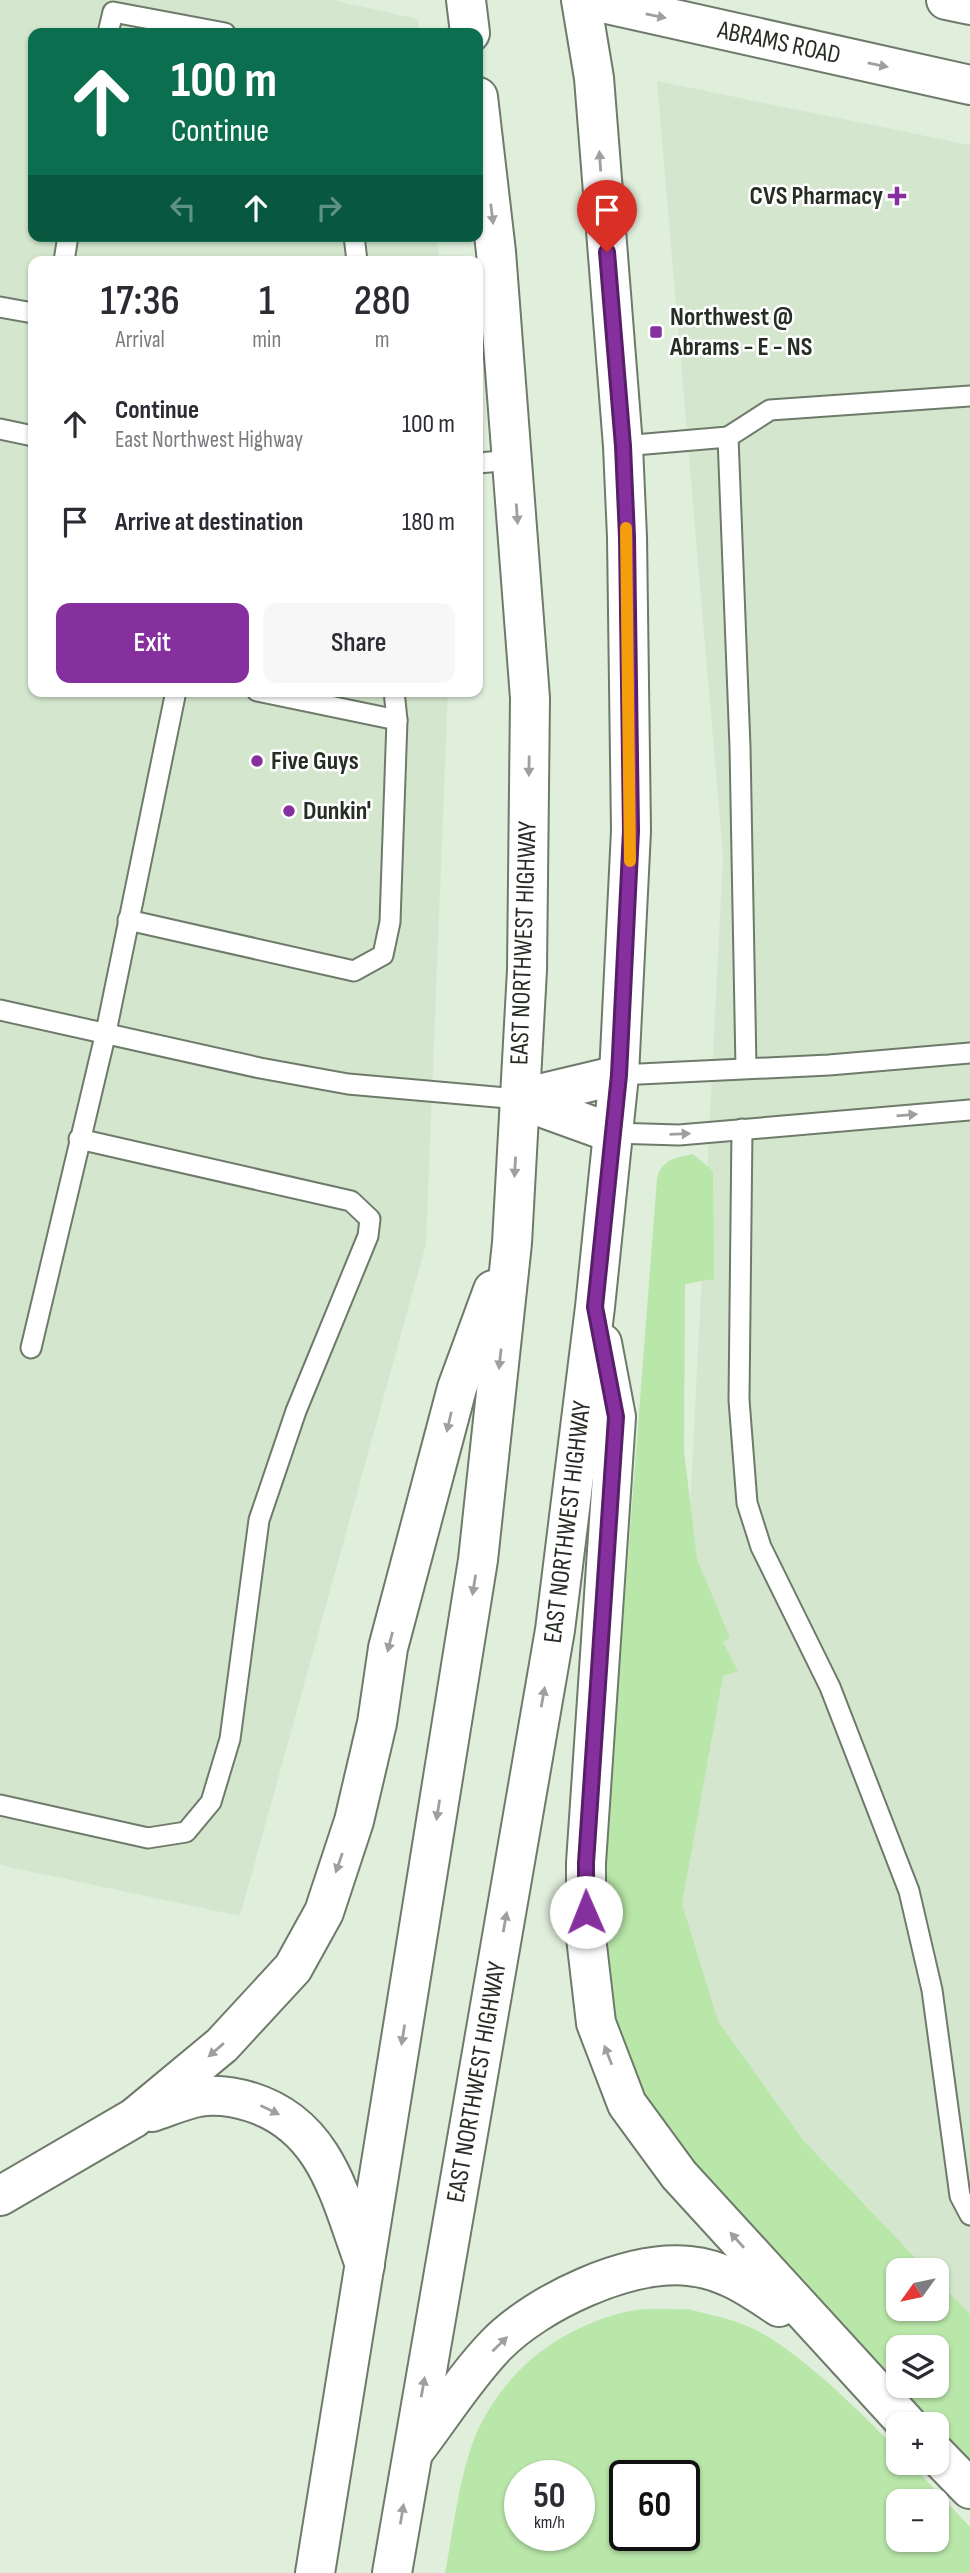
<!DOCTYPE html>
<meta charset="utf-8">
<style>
:root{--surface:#fff;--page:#f7f7f7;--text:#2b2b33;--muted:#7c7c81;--accent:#85309e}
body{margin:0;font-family:"Sofia Sans Condensed",sans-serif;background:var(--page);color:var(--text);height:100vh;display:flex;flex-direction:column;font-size:26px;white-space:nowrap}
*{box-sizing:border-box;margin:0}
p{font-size:23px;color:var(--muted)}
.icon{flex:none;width:38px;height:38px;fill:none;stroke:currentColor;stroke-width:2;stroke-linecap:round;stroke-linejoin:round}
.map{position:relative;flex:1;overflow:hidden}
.drawer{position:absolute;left:28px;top:256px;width:455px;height:441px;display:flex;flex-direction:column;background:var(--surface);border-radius:14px;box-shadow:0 2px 5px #0004}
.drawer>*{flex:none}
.guide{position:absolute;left:28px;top:28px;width:455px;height:214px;border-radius:14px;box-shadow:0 2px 5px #0004;background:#0b6e4f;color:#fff;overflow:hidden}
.needle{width:46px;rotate:237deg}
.tools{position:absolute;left:886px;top:2258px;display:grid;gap:14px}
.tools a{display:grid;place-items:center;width:63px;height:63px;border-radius:14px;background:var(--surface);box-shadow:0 2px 5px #0004;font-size:35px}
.speed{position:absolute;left:504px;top:2460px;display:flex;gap:14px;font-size:35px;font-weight:700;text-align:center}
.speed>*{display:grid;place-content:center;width:91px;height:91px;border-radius:50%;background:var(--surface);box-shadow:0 2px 5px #0004;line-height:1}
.speed small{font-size:18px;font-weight:400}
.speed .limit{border:4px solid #111;border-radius:10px;background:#fff;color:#111}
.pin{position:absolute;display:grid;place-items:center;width:60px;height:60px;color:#fff;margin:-72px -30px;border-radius:50% 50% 50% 0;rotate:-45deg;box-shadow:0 0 7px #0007}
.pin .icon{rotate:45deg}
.me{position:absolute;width:77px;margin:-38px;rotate:359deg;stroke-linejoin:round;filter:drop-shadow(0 0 5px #0008)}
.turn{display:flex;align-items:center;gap:24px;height:147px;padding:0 28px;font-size:32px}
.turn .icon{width:91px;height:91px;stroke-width:2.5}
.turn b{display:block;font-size:49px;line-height:60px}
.lanes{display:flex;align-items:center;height:66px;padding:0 28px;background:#0003;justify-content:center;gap:35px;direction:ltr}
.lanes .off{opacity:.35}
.eta{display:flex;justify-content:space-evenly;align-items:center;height:119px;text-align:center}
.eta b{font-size:42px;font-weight:600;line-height:49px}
.action{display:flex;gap:14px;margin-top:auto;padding:14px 28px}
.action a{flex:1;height:80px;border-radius:14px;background:var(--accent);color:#fff;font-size:28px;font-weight:600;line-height:80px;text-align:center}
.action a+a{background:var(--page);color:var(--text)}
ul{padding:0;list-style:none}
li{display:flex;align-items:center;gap:21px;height:98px;padding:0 28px}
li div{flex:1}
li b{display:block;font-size:26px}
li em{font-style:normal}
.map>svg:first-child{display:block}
.built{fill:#d4e7ce}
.green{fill:#b9e6a9;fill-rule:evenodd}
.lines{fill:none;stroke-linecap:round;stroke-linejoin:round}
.lane-casing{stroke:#6e7a6a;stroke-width:23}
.secondary-casing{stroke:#6e7a6a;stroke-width:42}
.primary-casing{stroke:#6e7a6a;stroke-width:42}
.lane{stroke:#fff;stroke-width:19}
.secondary{stroke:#fff;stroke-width:38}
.primary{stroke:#fff;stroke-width:38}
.oneway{fill:#9ea09d}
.route-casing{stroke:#561f67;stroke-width:18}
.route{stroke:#85309e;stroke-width:12}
.slow{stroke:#f59e0b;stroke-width:12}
.poi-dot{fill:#85309e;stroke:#fff;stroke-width:2.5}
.labels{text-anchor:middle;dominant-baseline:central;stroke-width:5;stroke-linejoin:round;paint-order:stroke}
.street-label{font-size:26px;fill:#272c25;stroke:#fff}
.poi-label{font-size:26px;font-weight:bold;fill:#272c25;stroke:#fff;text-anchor:start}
</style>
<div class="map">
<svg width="970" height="2573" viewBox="0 0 970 2573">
<rect width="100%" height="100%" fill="#e0eedc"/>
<g class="built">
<polygon points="0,0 332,0 418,19 419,33 33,33 33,236 437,236 440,261 33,261 33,691 448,691 426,1244 240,1916 0,1865"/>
<polygon points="657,81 970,145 970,2314 936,2279 936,2270 927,2270 804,2141 718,2021 671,1885 723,856"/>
</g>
<g class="green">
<path d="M693,1154L713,1171L714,1279L685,1284L684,1451L697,1559L730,1638L723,1642L738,1671L723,1676L682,1904L718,2021L804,2141L927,2270H898V2308H936V2279L970,2314V2463L936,2428V2424H932L733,2214L656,2115L631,2066L611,2000L600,1922L657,1179C662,1159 675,1158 693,1154ZM898,2347H936V2385H898Z"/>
<path d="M689,2309C708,2315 729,2318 747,2326C792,2344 863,2414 898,2451V2462H909L970,2527V2573H445C454,2527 461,2458 484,2418C514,2363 565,2327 625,2312C645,2307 669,2310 689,2309ZM520,2476H579V2536H520ZM625,2476H684V2536H625ZM898,2501H936V2539H898Z"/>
</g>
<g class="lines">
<defs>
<g id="lane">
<polyline points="108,33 113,12 225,33"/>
<polyline points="354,236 357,261"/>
<polyline points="64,261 68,236"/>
<polyline points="0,307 33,313"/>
<polyline points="0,429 33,436"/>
<polyline points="728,437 770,410 970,396"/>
<polyline points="623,446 728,437 740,747 746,1068"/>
<polyline points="478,463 514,460"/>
<polyline points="257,691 397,720 394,691"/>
<polyline points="128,920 354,971 383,955 390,922 397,720"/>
<polyline points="0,1010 260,1068 348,1084 518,1099"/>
<polyline points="619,1075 829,1065 970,1053"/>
<polyline points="742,1129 739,1400 747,1503 761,1547 830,1687 909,1891 932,1990 960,2196 970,2215"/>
<polyline points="612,1133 679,1135 970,1110"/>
<polyline points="31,1348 106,1032 176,691"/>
<polyline points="0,1805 148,1838 186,1832 211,1802 230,1739 259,1520 296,1411 368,1236 370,1219 351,1201 79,1139"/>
</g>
<g id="secondary">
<polyline points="589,0 970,85"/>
<polyline points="946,0 970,5"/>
</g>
<g id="primary">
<polyline points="466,0 470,33"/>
<polyline points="518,1099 619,1075"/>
<polyline points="518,1099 612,1133"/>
<polyline points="602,1343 616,1417 586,1863 586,1937 596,2023 627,2104 679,2175 907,2424"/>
<path d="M152,2112C167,2107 183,2100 198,2097C215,2094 235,2097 251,2102C327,2126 340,2198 365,2265"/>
<polyline points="0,2196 134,2118 222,2045 293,1968 324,1912 354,1821 377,1723 388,1648 457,1388 493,1290"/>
<path d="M415,2450C442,2415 466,2376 496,2345C538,2302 628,2260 689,2266C724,2269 752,2289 779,2307"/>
<polyline points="936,2454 970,2489"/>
<polyline points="315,2573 478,1560 512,1243 527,970 530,698 496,252 478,97"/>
<polyline points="392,2573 555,1630 595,1307 619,1075 631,831 627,537 623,446 594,78 581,0"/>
</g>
</defs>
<use href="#lane" class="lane-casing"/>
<use href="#secondary" class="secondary-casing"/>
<use href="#primary" class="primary-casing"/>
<use href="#lane" class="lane"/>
<use href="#secondary" class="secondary"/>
<use href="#primary" class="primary"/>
</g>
<defs><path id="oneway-solid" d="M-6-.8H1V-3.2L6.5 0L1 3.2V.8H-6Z" transform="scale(1.75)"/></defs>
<g class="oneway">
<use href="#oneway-solid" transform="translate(656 16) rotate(12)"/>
<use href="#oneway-solid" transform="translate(878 65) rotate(12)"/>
<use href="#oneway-solid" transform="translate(600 161) rotate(-94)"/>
<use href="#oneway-solid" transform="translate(492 214) rotate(83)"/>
<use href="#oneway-solid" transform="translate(517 514) rotate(86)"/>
<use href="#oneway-solid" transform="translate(529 766) rotate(91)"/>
<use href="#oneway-solid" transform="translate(907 1115) rotate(-5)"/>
<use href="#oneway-solid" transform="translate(680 1134) rotate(-2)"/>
<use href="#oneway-solid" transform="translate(515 1167) rotate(93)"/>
<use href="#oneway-solid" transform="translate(500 1359) rotate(96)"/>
<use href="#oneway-solid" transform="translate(449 1422) rotate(103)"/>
<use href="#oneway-solid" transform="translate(474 1585) rotate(99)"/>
<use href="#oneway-solid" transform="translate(390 1642) rotate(104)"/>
<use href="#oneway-solid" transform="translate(543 1697) rotate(-80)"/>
<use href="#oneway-solid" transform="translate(438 1810) rotate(99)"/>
<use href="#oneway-solid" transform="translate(339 1863) rotate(109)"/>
<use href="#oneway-solid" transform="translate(505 1922) rotate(-80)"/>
<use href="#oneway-solid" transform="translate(403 2035) rotate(99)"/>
<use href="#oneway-solid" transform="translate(216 2050) rotate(139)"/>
<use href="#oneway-solid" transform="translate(608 2055) rotate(-111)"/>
<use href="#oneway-solid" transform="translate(270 2110) rotate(26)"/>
<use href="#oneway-solid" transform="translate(737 2240) rotate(-132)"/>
<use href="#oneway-solid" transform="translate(500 2344) rotate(-44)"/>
<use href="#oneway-solid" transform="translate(423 2387) rotate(-80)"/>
<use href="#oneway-solid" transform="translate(402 2514) rotate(-81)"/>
</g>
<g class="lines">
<defs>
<polyline id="route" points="586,1912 586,1863 616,1417 595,1307 619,1075 631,831 627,537 623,446 607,252"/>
</defs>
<use href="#route" class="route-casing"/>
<use href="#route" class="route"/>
<polyline class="slow" points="626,528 630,861"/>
</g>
<g class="poi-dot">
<path d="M893.5 185.5h7v7h7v7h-7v7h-7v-7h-7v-7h7z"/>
<rect x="649" y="325" width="14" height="14" rx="3.5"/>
<circle cx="257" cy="761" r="7"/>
<circle cx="289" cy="811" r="7"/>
</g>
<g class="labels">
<g class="street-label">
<text transform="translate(779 43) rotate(12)">ABRAMS ROAD</text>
<text transform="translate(524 943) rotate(-88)">EAST NORTHWEST HIGHWAY</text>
<text transform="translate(568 1522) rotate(-83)">EAST NORTHWEST HIGHWAY</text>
<text transform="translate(477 2082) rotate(-80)">EAST NORTHWEST HIGHWAY</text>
</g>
<g class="poi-label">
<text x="883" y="196" text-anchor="end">CVS Pharmacy</text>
<text x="670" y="317">Northwest @<tspan x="670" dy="30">Abrams - E - NS</tspan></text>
<text x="271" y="761">Five Guys</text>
<text x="303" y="811">Dunkin'</text>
</g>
</g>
</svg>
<div class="tools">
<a><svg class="needle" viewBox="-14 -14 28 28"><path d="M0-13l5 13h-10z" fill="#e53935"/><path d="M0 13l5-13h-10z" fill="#7c7c81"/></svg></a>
<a><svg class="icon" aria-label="layers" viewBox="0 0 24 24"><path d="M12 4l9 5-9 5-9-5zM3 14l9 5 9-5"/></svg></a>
<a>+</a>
<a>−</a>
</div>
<div class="speed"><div>50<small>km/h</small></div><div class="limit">60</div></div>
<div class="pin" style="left:607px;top:252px;background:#d93025"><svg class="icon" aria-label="arrive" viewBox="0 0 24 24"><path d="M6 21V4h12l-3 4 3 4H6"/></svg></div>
<svg class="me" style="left:586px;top:1912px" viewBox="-20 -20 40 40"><circle r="19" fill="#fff"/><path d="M0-13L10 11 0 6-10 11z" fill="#85309e"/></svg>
<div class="guide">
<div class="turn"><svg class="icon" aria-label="ahead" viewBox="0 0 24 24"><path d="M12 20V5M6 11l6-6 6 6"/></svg><div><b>100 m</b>Continue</div></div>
<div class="lanes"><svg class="icon off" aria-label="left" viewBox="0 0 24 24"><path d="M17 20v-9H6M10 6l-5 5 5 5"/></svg><svg class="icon" aria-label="ahead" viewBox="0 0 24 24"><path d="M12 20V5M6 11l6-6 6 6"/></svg><svg class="icon off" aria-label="right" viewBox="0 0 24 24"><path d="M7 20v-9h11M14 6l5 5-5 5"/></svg></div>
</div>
<section class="drawer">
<div class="eta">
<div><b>17:36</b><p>Arrival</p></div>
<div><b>1</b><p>min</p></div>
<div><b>280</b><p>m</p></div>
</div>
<ul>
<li><svg class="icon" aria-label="ahead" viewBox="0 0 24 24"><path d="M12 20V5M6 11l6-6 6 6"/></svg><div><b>Continue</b><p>East Northwest Highway</p></div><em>100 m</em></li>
<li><svg class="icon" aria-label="arrive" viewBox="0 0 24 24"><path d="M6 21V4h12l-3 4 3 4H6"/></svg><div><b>Arrive at destination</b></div><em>180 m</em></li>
</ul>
<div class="action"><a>Exit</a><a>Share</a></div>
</section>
</div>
